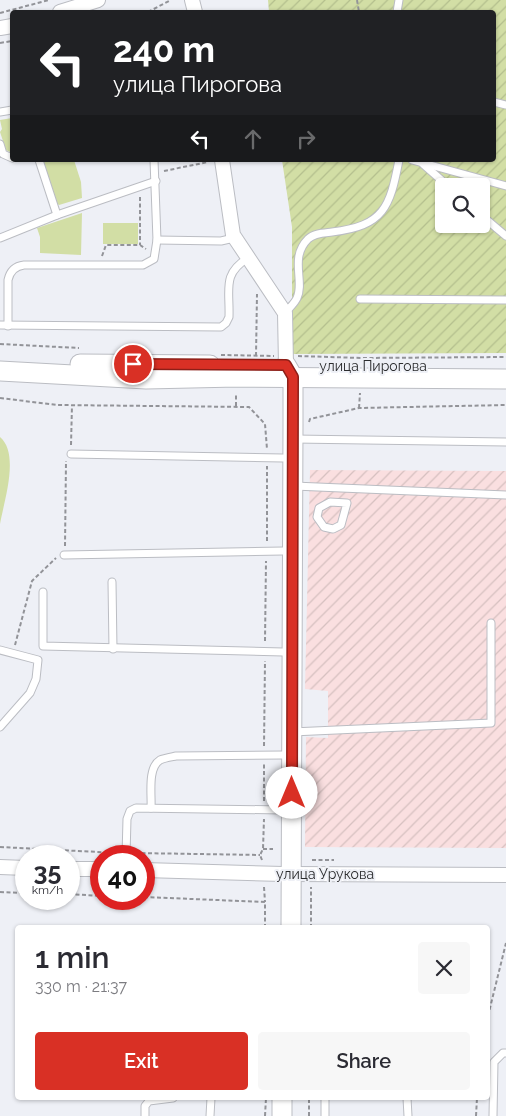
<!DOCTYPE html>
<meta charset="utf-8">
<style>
:root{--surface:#fff;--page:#f7f7f7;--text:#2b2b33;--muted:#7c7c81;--accent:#d93025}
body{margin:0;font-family:Raleway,sans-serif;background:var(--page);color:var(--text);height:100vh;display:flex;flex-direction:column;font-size:19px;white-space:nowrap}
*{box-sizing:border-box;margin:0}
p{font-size:16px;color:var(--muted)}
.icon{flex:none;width:28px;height:28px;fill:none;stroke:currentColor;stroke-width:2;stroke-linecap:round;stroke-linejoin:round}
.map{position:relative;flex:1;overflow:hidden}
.sheet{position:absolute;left:15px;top:925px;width:475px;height:175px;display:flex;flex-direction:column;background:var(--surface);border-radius:5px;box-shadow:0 1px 4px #0004}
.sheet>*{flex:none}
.banner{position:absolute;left:10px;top:10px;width:486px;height:152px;border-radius:5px;box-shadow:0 1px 4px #0004;background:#202124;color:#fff;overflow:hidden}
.buttons{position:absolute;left:435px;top:178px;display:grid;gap:10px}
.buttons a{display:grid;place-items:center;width:55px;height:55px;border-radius:5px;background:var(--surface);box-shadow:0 1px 4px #0004;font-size:25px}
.speed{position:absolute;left:15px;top:845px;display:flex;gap:10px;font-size:25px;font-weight:700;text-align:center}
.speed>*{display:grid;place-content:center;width:65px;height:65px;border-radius:50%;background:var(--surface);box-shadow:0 1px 4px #0004;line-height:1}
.speed small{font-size:12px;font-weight:400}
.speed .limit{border:8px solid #d22;background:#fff;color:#111}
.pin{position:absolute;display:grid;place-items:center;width:42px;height:42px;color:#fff;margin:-21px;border:2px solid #fff;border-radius:50%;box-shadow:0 1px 5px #0007}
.me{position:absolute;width:55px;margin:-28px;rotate:0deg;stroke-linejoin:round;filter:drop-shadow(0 0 4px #0008)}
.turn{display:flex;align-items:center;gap:18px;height:105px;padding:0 20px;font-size:22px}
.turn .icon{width:65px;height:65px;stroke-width:2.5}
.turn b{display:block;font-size:35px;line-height:42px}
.lanes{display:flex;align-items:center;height:48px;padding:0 20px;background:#0003;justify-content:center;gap:25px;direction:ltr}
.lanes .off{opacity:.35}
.round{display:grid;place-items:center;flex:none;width:52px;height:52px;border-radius:5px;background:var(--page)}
.summary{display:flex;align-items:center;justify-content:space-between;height:85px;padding:0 20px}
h1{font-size:30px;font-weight:600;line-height:38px}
.primary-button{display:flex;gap:10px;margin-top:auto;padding:10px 20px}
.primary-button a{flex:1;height:58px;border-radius:5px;background:var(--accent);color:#fff;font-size:20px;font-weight:600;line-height:58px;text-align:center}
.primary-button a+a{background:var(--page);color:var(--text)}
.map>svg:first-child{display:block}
.industrial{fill:url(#industrial-furrows)}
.green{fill:#d2dea5}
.garden{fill:url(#garden-furrows);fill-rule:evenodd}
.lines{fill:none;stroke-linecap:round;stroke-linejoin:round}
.lane-casing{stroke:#bbbdc3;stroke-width:9}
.street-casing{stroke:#bbbdc3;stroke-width:16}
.secondary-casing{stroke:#bbbdc3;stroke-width:21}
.path{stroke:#929398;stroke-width:2;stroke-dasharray:4 2.5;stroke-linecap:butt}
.lane{stroke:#fff;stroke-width:7}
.street{stroke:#fff;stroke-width:14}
.secondary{stroke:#fff;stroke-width:19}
.route-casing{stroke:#8d1f18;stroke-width:12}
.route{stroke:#d93025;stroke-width:9}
.labels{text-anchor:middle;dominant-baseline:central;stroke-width:4;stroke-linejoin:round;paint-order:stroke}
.street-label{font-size:14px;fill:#2b2c2e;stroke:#eef0f6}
</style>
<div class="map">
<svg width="506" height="1116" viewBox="0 0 506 1116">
<defs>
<pattern id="industrial-furrows" width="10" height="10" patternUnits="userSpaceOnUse" patternTransform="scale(1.25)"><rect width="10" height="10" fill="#fadfe0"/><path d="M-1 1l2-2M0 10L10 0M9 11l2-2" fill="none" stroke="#d6c0c0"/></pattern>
<pattern id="garden-furrows" width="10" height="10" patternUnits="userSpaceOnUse" patternTransform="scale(1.25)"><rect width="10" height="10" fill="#d2dea5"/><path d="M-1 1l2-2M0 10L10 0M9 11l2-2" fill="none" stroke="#b4bf8e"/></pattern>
</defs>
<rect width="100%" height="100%" fill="#eef0f6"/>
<polygon class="industrial" points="310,470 506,471 506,848 305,847 306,737 328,738 328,691 305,689"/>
<g class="green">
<polygon points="12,118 12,153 6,150 0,132 2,129 0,120"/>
<polygon points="41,160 74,160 81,182 82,198 59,205 55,202"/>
<polygon points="82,213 81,255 40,253 40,237 37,228"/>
<rect x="103" y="223" width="35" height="21"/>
<path d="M0,437C20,454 4,501 0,524Z"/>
</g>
<path class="garden" d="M268,0H506V353L292,354V227L282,160H494V12H269ZM444,186H481V224H444Z"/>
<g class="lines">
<defs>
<g id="lane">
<polyline points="397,12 399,0"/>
<polyline points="494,102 506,105"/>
<polyline points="0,112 12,110"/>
<polyline points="0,144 3,154 12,158"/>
<polyline points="39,160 57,215"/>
<polyline points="412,160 506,186"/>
<polyline points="423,164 448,186"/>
<polyline points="481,215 506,236"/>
<polyline points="0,238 57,215 156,181"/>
<polyline points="157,240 221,241 234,238"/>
<polyline points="360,299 506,300"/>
<path d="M285,313C289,308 295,303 297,298C305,281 289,258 308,239C314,233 324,233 332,232C384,226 390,207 399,160"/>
<path d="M0,325L221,327L226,323L229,317C230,289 222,274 248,258"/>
<path d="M8,326V280C10,271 15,266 24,265H143L154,259L157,240L154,160"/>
<polyline points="294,439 506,442"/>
<polyline points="71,454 283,458"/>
<polyline points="294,486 506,495"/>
<polygon points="330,502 347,503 341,525 333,529 324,527 317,517 319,508"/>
<polyline points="64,555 283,551"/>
<polyline points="112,582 113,649"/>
<polyline points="43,592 43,646 283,652"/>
<polyline points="0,650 38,660 36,679 30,693 0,727"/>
<polyline points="292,732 491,723 491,623"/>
<path d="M151,808C152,796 147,768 160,760C164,758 171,757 176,756L283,755"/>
<polyline points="126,856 127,819 130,811 136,808 283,810"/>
<polyline points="407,1098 408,1116"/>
<polyline points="145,1116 145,1106 149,1101 173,1098"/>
<polyline points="210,1116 211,1098"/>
<polyline points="325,1116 325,1098"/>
<polyline points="493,1116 494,1062 503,1053 506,1053"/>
</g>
<g id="street">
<polyline points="192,0 195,12"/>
<polyline points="60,12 98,0"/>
<polyline points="0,28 12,26"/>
<polyline points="222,160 233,235 285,313 286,365"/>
<polyline points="0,867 26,868"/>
<polyline points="69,869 101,869"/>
<polyline points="144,870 283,874"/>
<polyline points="291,874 506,875"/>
</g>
<g id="secondary">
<polyline points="80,364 210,365"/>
<polyline points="286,365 293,377 293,424 291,928"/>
<polyline points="0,371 146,379 237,377 506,379"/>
<polyline points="282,1116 282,1098"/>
</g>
</defs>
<use href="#lane" class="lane-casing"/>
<use href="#street" class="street-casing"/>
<use href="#secondary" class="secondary-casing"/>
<g class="path">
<polyline points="357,0 359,12"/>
<polyline points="148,12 171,0"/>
<polyline points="0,13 49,0"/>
<polyline points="0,43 12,41"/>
<polyline points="164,171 208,162"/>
<polyline points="140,197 140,245"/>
<polyline points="102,256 106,245 140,245 146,249"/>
<polyline points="0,344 79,348"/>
<polyline points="221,355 274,356"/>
<polyline points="256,356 257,294"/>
<polyline points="298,356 361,358 506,357"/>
<polyline points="0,398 57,405 249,407 265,424 267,449"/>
<polyline points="236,406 236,393"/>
<polyline points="359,408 360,393"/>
<polyline points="309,422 310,419 359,408 506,405"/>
<polyline points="71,445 72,405"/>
<polyline points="267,541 267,466"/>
<polyline points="65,546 66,461"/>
<polyline points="265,641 266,561"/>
<polyline points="15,645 32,581 56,558"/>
<polyline points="264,746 265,661"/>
<polyline points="264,801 264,764"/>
<polyline points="0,847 118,853"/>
<polyline points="263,849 273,849"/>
<polyline points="135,853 260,855"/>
<polyline points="262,860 260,855 263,849 264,819"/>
<polyline points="312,860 334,860"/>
<polyline points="264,887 265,902"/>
<polyline points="0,892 26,893"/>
<polyline points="69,894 101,896"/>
<polyline points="144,897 265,902 265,928"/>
<polyline points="311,928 311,887"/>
<polyline points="488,1016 506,943"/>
<polyline points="265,1116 266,1098"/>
<polyline points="309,1116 309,1098"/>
<polyline points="476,1116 477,1098"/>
</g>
<use href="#lane" class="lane"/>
<use href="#street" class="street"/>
<use href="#secondary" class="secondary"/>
</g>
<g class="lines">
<defs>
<polyline id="route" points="133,364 286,365 293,377 292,793"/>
</defs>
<use href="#route" class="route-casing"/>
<use href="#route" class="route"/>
</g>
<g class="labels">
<g class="street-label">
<text x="373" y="366">улица Пирогова</text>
<text x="325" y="874">улица Урукова</text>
</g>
</g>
</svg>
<div class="buttons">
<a><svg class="icon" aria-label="search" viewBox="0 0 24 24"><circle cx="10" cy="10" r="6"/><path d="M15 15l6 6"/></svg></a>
</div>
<div class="speed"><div>35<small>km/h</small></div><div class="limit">40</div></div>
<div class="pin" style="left:133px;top:364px;background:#d93025"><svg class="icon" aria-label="arrive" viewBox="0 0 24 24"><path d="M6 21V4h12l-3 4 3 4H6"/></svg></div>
<svg class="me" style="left:292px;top:793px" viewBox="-20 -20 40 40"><circle r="19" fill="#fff"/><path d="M0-13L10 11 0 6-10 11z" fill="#d93025"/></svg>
<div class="banner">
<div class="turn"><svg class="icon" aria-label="left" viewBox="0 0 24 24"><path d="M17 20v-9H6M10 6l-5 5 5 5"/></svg><div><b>240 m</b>улица Пирогова</div></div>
<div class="lanes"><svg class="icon" aria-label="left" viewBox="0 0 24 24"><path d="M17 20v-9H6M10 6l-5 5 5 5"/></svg><svg class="icon off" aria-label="ahead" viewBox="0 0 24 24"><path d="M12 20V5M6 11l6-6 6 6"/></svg><svg class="icon off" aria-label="right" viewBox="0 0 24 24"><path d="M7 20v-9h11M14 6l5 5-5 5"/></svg></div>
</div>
<section class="sheet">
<div class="summary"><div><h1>1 min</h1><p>330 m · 21:37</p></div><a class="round"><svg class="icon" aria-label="close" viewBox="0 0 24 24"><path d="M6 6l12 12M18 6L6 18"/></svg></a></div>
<div class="primary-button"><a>Exit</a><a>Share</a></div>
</section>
</div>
